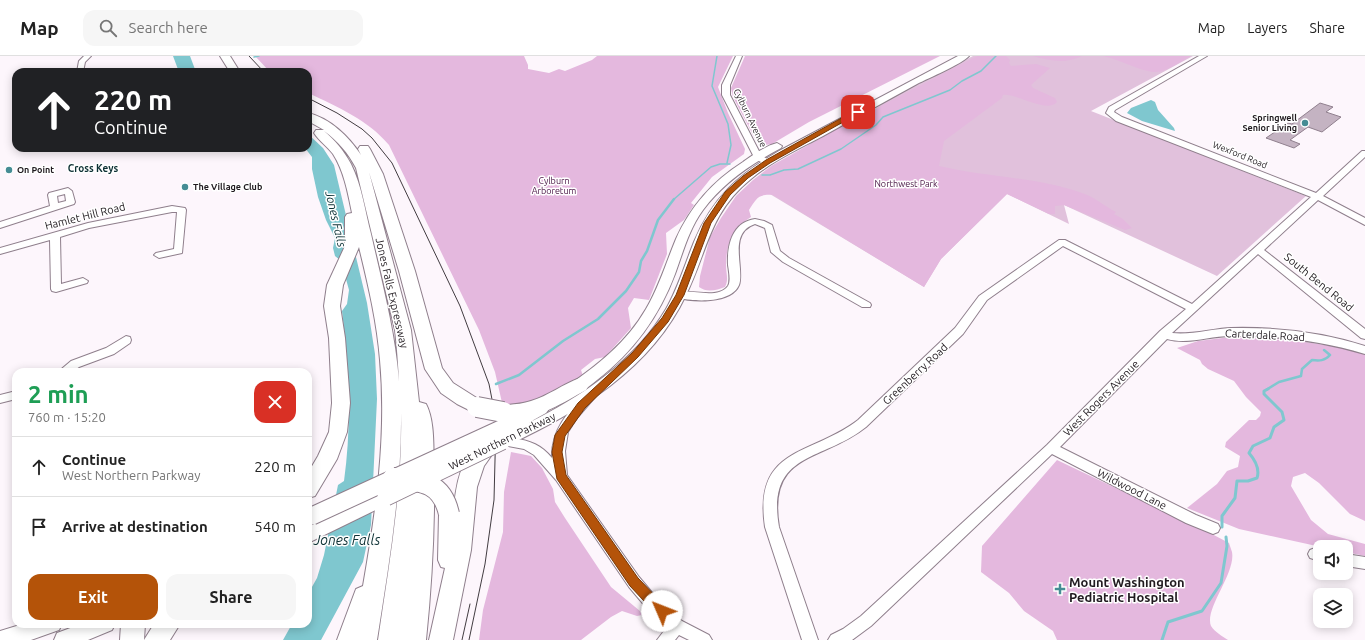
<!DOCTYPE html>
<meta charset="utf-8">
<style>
:root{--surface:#fff;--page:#f6f6f6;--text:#222;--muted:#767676;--line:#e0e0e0;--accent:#b45309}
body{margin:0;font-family:Ubuntu,sans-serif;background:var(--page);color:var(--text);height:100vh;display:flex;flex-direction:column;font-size:15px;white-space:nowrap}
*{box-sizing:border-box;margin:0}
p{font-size:13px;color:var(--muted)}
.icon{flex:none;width:22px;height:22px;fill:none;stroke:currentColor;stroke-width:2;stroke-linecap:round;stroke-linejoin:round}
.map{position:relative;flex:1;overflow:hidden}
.sheet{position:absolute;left:12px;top:312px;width:300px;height:260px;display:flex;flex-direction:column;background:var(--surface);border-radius:12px;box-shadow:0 2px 10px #0003}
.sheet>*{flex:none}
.hud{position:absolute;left:12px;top:12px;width:300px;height:84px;border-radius:12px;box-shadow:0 2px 10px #0003;background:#202124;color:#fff;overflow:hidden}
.buttons{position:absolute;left:1313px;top:484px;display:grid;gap:8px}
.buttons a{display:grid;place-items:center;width:40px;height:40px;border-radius:8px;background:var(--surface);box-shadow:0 2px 10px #0003;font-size:20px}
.pin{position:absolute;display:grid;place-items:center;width:34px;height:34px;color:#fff;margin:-17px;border-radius:8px;box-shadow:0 2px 6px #0006}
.me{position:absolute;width:44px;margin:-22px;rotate:314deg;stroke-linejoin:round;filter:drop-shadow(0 0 3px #0008)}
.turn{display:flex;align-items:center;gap:14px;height:84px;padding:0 16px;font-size:18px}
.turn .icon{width:52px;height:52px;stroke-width:2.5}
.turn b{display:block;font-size:28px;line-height:34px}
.round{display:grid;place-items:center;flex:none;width:42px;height:42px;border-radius:12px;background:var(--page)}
.summary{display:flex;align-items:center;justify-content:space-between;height:68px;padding:0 16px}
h1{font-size:24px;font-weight:700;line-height:30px;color:#1e9e55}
.cta{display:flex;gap:8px;margin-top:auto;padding:8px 16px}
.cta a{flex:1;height:46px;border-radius:12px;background:var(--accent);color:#fff;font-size:16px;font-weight:700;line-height:46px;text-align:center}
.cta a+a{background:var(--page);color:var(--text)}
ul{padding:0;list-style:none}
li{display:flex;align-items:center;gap:12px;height:60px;padding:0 16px;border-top:1px solid var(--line)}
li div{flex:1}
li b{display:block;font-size:15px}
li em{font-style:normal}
header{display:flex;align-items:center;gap:24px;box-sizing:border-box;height:56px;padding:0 20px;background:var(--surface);border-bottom:1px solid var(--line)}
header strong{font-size:19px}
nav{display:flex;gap:22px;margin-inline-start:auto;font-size:14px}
.search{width:280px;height:36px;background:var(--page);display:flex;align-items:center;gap:10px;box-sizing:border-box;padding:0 14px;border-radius:12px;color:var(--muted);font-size:15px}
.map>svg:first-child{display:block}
.green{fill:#e1c1dc}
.forest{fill:#e4b8de}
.water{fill:#7fc7cf}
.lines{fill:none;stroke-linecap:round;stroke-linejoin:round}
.stream-far2{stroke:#7fc7cf;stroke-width:1.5}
.stream-far1{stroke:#7fc7cf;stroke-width:2.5}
.stream{stroke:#7fc7cf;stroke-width:3}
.building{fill:#c4b3c2;stroke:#90808e}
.minor-casing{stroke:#8f7f8c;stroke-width:2}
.major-casing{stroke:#8f7f8c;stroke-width:2}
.highway-casing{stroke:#8f7f8c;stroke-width:2}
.minor{fill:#fff;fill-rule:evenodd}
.major{fill:#fff;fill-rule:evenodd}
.highway{fill:#fff;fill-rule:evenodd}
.tram{stroke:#423c41;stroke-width:1}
.major-bridge-casing{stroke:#8f7f8c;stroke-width:19;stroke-linecap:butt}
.highway-bridge-casing{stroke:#8f7f8c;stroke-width:22;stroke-linecap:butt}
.major-bridge{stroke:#fff;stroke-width:17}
.highway-bridge{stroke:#fff;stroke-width:20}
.route{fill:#b45309;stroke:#753606}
.poi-dot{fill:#458c94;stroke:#fff;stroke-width:1.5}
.labels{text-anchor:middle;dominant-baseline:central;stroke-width:3;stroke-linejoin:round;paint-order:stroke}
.far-street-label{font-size:9px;fill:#211b20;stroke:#fff}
.far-poi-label{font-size:9px;font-weight:bold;fill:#211b20;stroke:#fff;text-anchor:start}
.far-park-label{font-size:9px;fill:#471343;stroke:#fff}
.far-neighbourhood-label{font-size:10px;font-weight:bold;fill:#0e3135;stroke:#fff}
.street-label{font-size:11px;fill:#211b20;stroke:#fff}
.water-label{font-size:12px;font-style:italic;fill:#0d3135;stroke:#fff}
.near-poi-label{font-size:13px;font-weight:bold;fill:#211b20;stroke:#fff;text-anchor:start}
.near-water-label{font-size:14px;font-style:italic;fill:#0d3135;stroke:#fff}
</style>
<header>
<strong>Map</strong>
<div class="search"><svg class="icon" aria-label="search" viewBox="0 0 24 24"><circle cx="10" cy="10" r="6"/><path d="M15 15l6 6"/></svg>Search here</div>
<nav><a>Map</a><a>Layers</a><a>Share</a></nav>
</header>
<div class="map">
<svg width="1365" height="584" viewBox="0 0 1365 584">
<rect width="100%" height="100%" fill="#fdf6fc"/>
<polygon class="green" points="973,0 1193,0 1091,55 1306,140 1217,220 1064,149 1069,168 1007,138 941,203 924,231 755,129 865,61 889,43"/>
<g class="forest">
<path d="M255,0H524L528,9V13L549,17L559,13L565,15L592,4L597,0H733L718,31L728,57L745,93L744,98L712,121L691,147L694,149L684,164L666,177L667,198L649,244L634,242L628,252L631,272L605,301L595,303L581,314L583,320L537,347L503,351L495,316L479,274L389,89C368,64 338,51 308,37V16H270Z"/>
<polygon points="745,0 940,0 809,66 772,88 765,89 758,87 753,79 733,41 731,32"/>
<path d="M977,0H1006L1010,4L1009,7L1011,10L1036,8L1050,12L1031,29L1033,32L1055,42L1057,46C1047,58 1017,37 1003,39L1002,42L944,85L939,110C986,121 1036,121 1082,137C1095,141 1104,150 1116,156L1114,158L1123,163L1132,172L1125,174L1064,149L1055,150V158H1049L1007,138L941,203L924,231L773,139C758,138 757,142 749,154L751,161C733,172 726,188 726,209C726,218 729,223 725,231C717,234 707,237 699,231L700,220L710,181L721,162L736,140L753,124L771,110L842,70Z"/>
<path d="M1033,0H1082C1066,8 1050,5 1033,0Z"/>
<path d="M1103,0H1191C1181,5 1168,15 1157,16C1144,17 1118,3 1103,0Z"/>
<path d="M1231,281C1278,283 1320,286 1365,297V465L1350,458L1319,427L1305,417L1293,421L1291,430L1311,464L1328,478L1365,488V500L1346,496V491H1321L1239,473L1187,452L1217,428L1227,415L1238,411L1240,400L1225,391L1226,386L1249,364H1256L1260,360L1261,356L1246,341L1234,325L1208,313L1202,308L1200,304L1177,292L1198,285Z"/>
<polygon points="511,396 531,400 542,412 553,433 555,446 565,462 611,531 640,555 642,559 637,560 622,555 611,561 581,584 479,584 483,554 503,476 504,436"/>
<path d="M1057,404L1210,477L1229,487C1230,490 1231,493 1232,496C1236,517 1204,553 1211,570C1215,576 1222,580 1228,584H1057L1053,575L1024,555L1009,537L981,516L982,490Z"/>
</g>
<g class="water">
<polygon points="173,0 190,0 196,16 179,16"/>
<polygon points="1151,44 1155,46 1158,54 1174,72 1175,75 1142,65 1127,57 1131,52"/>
<path d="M308,78L323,92L334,109L367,247L375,298L377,343L371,469L363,506L321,584H283L292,568H308V538L317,522L324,499L338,429L344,425C352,368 349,312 342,255L347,248L349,234L341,205L335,200L333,192L335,182L326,164L318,141L312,113V101L305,92H308Z"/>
</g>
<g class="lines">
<g class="stream-far2">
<polyline points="717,0 712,30 728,68 731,89 727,107"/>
<polyline points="254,1 259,0"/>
<polyline points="762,119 770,119 784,114 798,113 841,93 876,69 883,61 950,34 962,25 981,15 996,0"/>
<polyline points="673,144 711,111 720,108 730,108"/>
</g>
<g class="stream-far1">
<polyline points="496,328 519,319 563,285 598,263 626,235 639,216 641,205 647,195 658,164 674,143"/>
<path d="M1266,334L1279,326L1301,320L1302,313L1312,304C1319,305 1325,305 1330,299L1324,294"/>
</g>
<g class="stream">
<path d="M1222,471V460L1235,442L1237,425H1248L1257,422C1260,413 1255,404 1249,397L1253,390L1270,382L1274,371L1284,364L1282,356L1264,338V335L1268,333"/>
<polyline points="1162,584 1168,566 1202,555 1221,527 1227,490 1226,481"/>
</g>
</g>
<polygon class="building" points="1320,47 1333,51 1326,56 1341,61 1322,76 1308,71 1290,84 1300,88 1294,92 1266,82 1288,67 1292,68"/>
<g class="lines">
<defs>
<g id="minor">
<polygon points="84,0 91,0 85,6 83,16 77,16 79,5"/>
<polygon points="736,0 742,0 730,29 730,39 761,99 772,106 771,108 765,108 755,103 722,39 722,29"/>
<path d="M1199,0H1207L1115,54L1114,56L1122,61L1316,137L1362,95H1365V101L1323,140L1365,162V169L1318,144L1264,194L1365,273V283L1361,282L1258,198L1172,277C1192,279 1211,273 1231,272C1276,271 1322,276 1365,290V298C1321,285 1277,279 1231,280C1209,280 1188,289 1167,283L1060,391L1196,459L1218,468L1220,472L1218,476L1213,478L1186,467L1052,398L871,570L852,584H828L831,579L843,573L861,560L1047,389L1160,275L1186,253L1063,190L987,244L963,278L866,371C823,406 766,395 779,471L818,584H802L765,471C753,390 812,400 858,364L955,272L979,240L1059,184H1065L1192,248L1311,141L1116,65L1106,57L1109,51Z"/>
<path d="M68,132L72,135L75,146L74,148L0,172V166L50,150L48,139L49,137ZM65,138L66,145L58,147L57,140Z"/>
<polygon points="172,150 185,152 186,154 182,197 159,202 154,199 156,197 174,193 177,156 172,156 89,172 60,181 61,228 83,222 88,225 87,227 56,236 52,235 51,233 50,184 0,198 0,192 88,167"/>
<path d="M755,163L764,165L772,169L780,195L789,202L870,247L871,249L870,251H862L783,206L771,196L765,172L755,168C727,177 745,213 739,229C731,248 692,246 676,241L675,239C683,229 716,246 728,230C731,225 729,216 728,209C727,190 732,166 755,163Z"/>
<polygon points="126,280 130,281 131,284 130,287 114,298 79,311 72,316 58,316 71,305 106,292"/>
<polygon points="16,335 16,343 0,347 0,339"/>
<path d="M590,336L594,337L596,340L577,362L568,376L565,395L567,419L639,521L655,540L682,565L709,579L712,584H689L679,579L675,584H657L667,571L645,550L629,531L556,424L534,399L524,393L498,388L496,385L498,382C503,380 508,381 513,382C531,385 541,389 552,402C551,374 568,356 586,337Z"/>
<polygon points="1315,492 1320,493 1320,505 1310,502 1308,498 1310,494"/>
<polygon points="1346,498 1365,501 1365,513 1346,510"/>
</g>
<g id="major">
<path d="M958,0H969C962,8 929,22 917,28C886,45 855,62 823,80C799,93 772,105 751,123C709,157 708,194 686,239C651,313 579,356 508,389L502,391L496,389L494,385L496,381L500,379L496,377L493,373L496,369L541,347L546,349L549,353L546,357L528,367C580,342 636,304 666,253C678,232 685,208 694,186C712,142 739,118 779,95Z"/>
<path d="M777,87L782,90L781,92C751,108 723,127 703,154C689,173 683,196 675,218C659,261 633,296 597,324C588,331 577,342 566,339L564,335L566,331C597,310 627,286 646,253C659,231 666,207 676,183C690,151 713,125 743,106C753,99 765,90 777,87Z"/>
<polygon points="386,434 392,436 394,441 392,446 308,487 308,471"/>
<polygon points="23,568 62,568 59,574 31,584 0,584 0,575"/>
<polygon points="81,568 115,568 112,574 88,584 54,584 57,577"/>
</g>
<g id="highway">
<polygon points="220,0 230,0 240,16 230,16"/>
<path d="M308,57C330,62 349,81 361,99L358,93L360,90H368L370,93L383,118L415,215L442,312L453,327L483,346L486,351L483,356L477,358L457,348L441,337L425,313L399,215L369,116L411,274L419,346L426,348C435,365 433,392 434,411C435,469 432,526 426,584H402L409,524L402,584H378C389,508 403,433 401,356C402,432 389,508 377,584H337L356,533L363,530C376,455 387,380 380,304C377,266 368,228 359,191L343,229L340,250L345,282L350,347L347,376L337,403L315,440L308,442V417L318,400L329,376L332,347L329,282L324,250L327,229L345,190V161L347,158L352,157C348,137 344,115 333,98C327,90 319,85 314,77L316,74H324L308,65ZM324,75C338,85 348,97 356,112L395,274C397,291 398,308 399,325C395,275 382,227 371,178C365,155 362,130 351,108C344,95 335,84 324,75Z"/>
<path d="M580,322L586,324L589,329L586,334C561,348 527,370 496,361L494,356L496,351C508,348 520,349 531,345C548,340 563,328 580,322Z"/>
<path d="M486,385L493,388L496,393L484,410L477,431L471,494L453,584H429L445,512L441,511L438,504L439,458L442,452L449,449L454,451C456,429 462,393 486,385Z"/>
<polygon points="121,568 145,568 144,584 120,584"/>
<polygon points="154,568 180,568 170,584 144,584"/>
</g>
</defs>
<use href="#minor" class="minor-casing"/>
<use href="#major" class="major-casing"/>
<use href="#highway" class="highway-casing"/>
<use href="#minor" class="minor"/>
<use href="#major" class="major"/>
<use href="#highway" class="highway"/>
<g class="tram">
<polyline points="249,0 264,16"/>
<polyline points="308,42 337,57 362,73 372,82 392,107 460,250 489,328 496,364 494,444 485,508 469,584"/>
<polyline points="462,584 470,548"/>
</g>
<defs>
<g id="major-bridge">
<polyline points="386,441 502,385"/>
<polyline points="312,460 501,373"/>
</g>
<g id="highway-bridge">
<polyline points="477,351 503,356"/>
<path d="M393,422C422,425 442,426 449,458"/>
</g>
</defs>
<use href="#major-bridge" class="major-bridge-casing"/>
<use href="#highway-bridge" class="highway-bridge-casing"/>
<use href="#major-bridge" class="major-bridge"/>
<use href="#highway-bridge" class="highway-bridge"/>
</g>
<polygon class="route" points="856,54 861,56 770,107 748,122 730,139 711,167 684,239 668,266 638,301 585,352 565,380 562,396 566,419 638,522 666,551 668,555 666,559 662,561 657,559 630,530 557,423 552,396 555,379 578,347 632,297 662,262 676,239 704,167 725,136 743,120 766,104"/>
<g class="poi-dot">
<circle cx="1305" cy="67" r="4"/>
<circle cx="9" cy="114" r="4"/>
<circle cx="185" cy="131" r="4"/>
<path d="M1058 527h4v4h4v4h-4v4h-4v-4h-4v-4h4z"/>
</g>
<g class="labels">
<g class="far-street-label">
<text transform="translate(750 62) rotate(64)">Cylburn Avenue</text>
<text transform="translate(1240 99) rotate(22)">Wexford Road</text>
</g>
<g class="far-poi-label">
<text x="1297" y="62" text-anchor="end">Springwell<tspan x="1297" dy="10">Senior Living</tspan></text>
<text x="17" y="114">On Point</text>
<text x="193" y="131">The Village Club</text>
</g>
<g class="far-park-label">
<text x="554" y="125">Cylburn<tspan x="554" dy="10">Arboretum</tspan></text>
<text x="906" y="128">Northwest Park</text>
</g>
<g class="far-neighbourhood-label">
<text x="93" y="112">Cross Keys</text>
</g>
<g class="street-label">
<text transform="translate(85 160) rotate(-14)">Hamlet Hill Road</text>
<text transform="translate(1319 226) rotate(39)">South Bend Road</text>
<text transform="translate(392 237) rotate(77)">Jones Falls Expressway</text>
<text transform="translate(1265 279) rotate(3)">Carterdale Road</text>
<text transform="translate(915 318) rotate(-43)">Greenberry Road</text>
<text transform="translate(1101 342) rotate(-45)">West Rogers Avenue</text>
<text transform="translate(502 385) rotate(-26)">West Northern Parkway</text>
<text transform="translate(1132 433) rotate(27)">Wildwood Lane</text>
</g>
<g class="water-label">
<text transform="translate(336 163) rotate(77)">Jones Falls</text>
</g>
<g class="near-poi-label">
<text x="1069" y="526">Mount Washington<tspan x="1069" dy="15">Pediatric Hospital</tspan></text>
</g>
<g class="near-water-label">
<text x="347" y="484">Jones Falls</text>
</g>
</g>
</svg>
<div class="buttons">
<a><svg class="icon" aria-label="sound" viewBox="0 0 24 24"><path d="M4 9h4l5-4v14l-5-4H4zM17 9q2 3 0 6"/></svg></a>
<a><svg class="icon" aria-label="layers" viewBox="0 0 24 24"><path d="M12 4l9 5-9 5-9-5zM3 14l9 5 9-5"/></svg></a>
</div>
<div class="pin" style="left:858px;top:56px;background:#d93025"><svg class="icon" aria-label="arrive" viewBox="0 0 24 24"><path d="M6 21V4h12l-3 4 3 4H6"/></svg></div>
<svg class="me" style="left:662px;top:555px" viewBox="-20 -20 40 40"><circle r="19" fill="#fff"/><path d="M0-13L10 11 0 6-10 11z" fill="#b45309"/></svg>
<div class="hud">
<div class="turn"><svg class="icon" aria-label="ahead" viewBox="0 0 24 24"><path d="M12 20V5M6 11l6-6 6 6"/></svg><div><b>220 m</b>Continue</div></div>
</div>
<section class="sheet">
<div class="summary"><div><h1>2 min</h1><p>760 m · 15:20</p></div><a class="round" style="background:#d93025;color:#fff"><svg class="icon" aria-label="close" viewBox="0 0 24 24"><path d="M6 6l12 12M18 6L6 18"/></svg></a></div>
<ul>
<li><svg class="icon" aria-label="ahead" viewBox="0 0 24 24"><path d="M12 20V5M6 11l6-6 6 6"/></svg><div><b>Continue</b><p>West Northern Parkway</p></div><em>220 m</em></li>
<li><svg class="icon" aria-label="arrive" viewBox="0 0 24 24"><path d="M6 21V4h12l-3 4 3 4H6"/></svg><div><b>Arrive at destination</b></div><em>540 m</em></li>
</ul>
<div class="cta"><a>Exit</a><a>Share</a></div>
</section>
</div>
